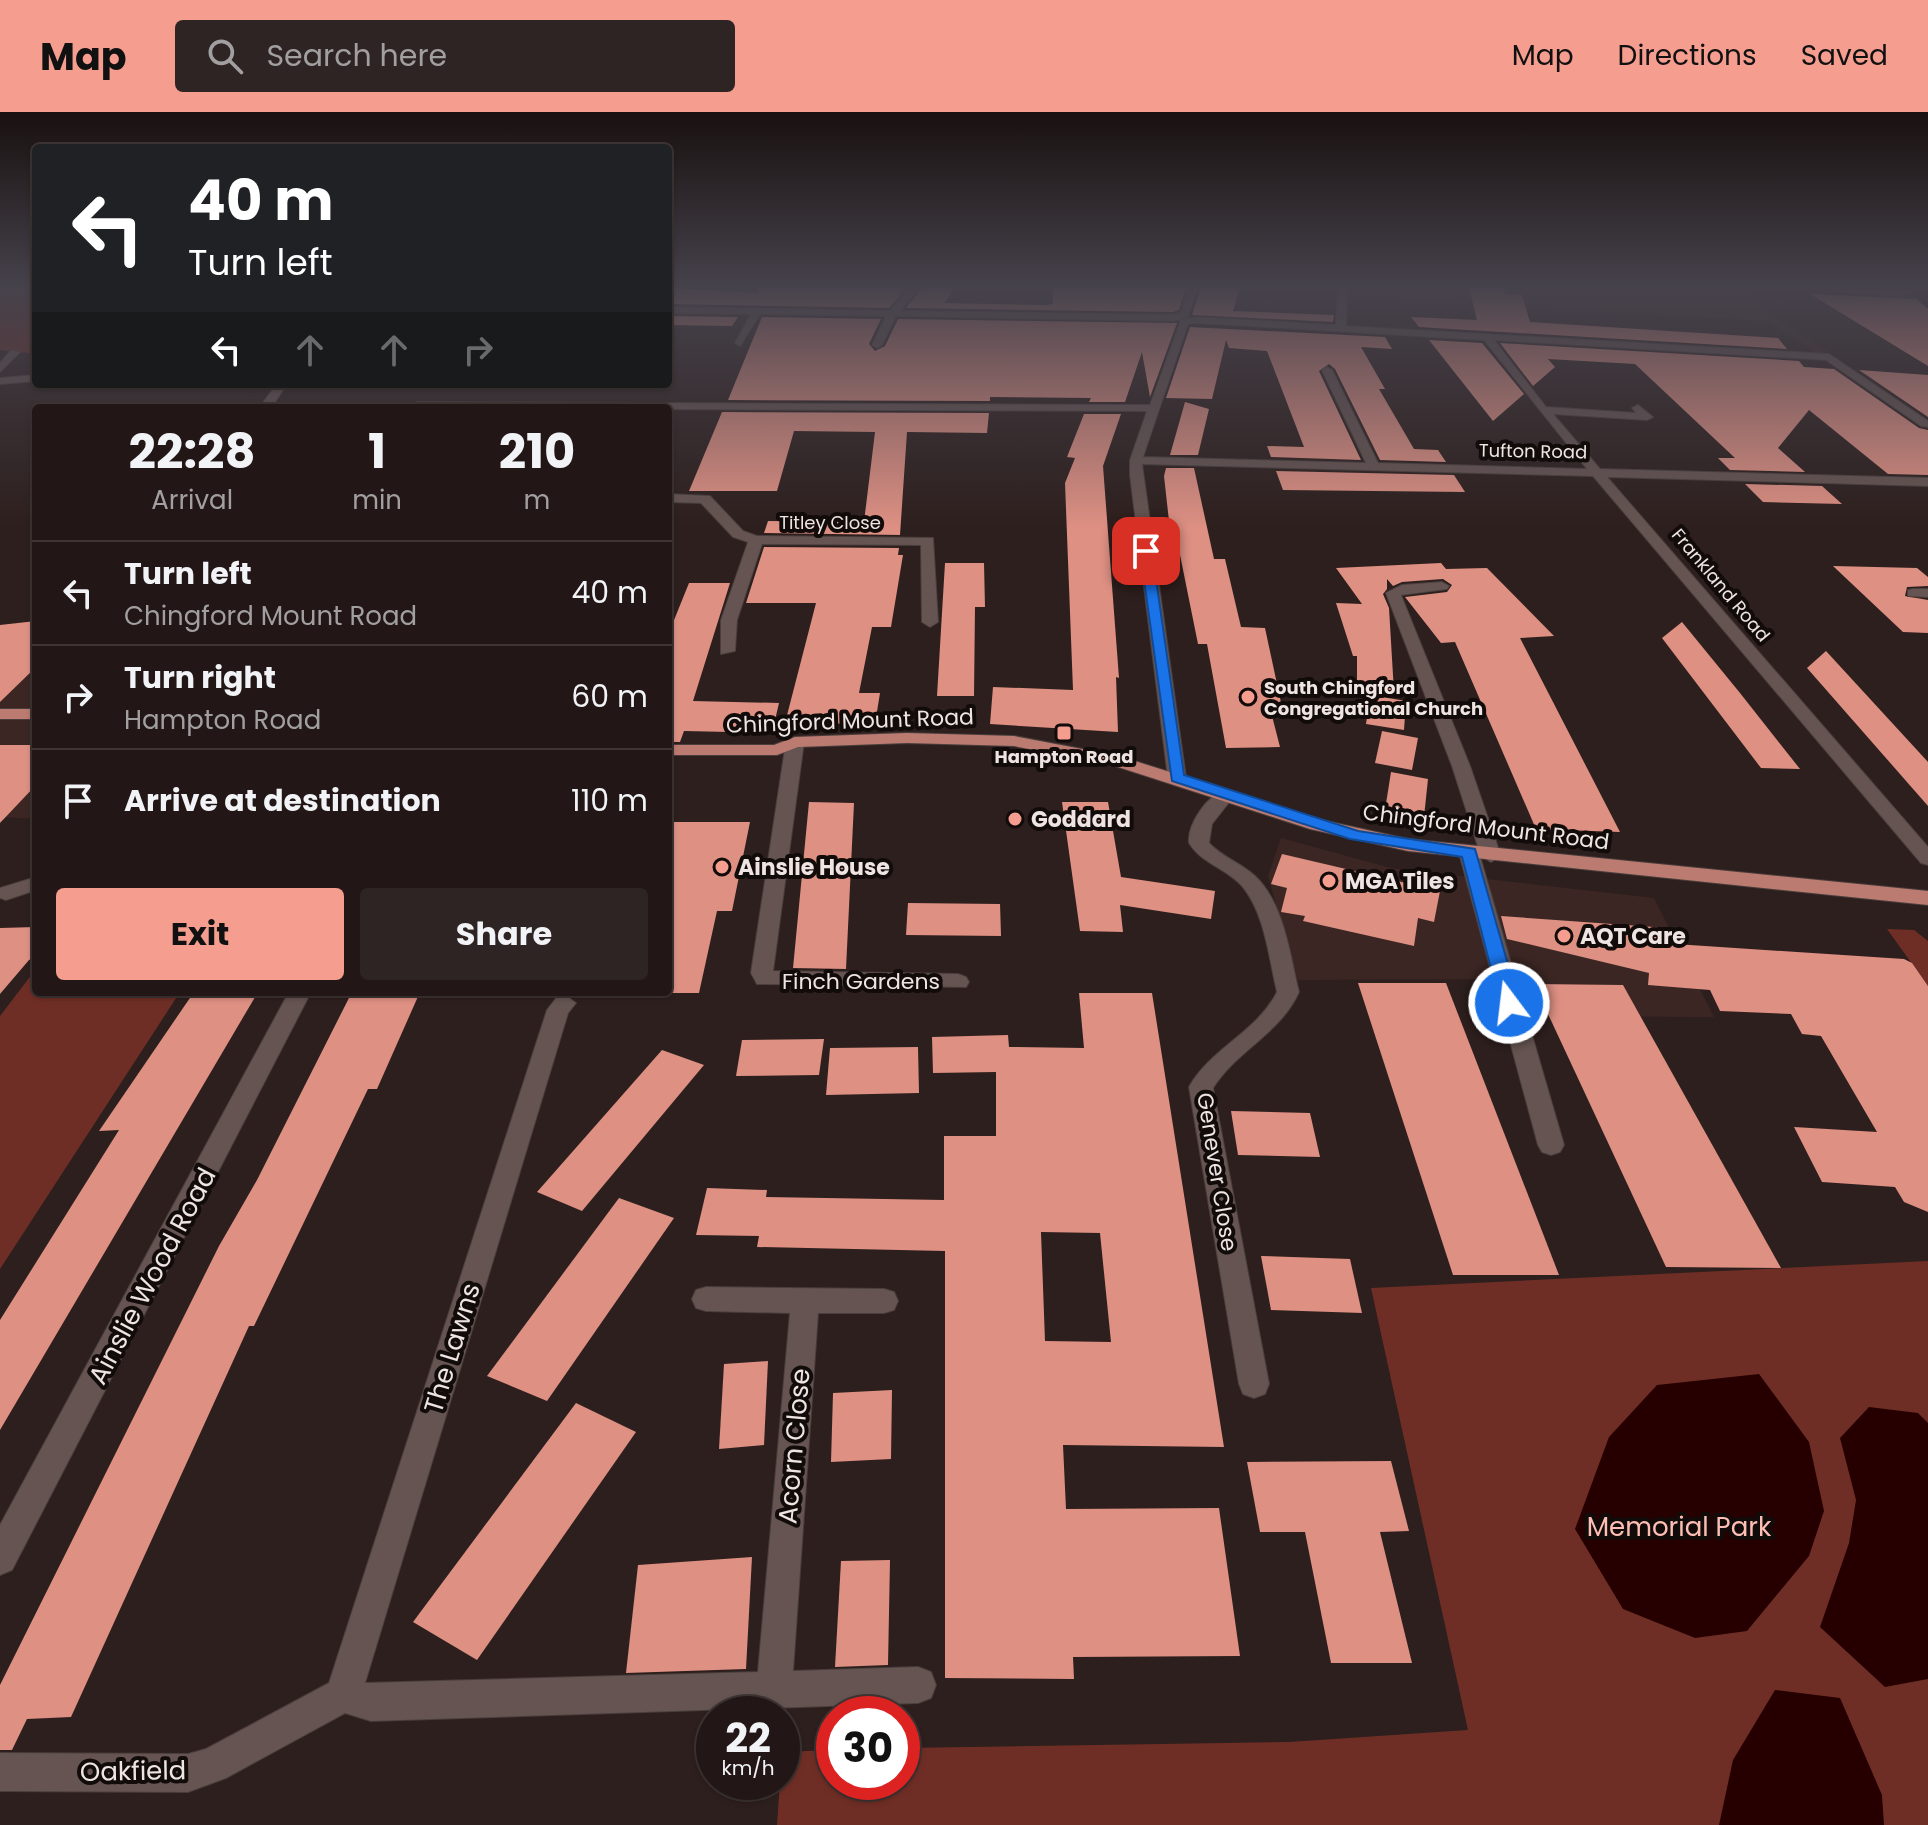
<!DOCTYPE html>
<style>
:root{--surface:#221716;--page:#2e2423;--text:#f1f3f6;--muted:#a29fa1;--line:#3f3635;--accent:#f59d8f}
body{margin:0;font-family:Poppins,sans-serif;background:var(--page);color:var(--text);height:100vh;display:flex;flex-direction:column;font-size:30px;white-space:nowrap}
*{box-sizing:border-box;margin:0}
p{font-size:26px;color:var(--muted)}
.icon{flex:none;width:44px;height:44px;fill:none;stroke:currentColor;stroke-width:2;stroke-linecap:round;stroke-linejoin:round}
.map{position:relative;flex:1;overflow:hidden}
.drawer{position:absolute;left:32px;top:292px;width:640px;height:592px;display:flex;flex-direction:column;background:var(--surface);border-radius:8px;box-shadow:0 2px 6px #0004,0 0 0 2px var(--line)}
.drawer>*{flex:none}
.top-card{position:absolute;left:32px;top:32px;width:640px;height:244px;border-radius:8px;box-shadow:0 2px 6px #0004,0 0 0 2px var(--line);background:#202124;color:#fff;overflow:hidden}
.speed{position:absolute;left:696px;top:1584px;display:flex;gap:16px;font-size:40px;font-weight:700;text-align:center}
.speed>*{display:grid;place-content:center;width:104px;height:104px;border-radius:50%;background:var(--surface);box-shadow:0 2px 6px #0004,0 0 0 2px var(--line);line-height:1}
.speed small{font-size:20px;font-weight:400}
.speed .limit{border:12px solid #d22;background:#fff;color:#111}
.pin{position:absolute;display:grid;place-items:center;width:68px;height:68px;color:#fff;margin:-34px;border-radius:16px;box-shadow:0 4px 12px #0006}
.me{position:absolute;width:88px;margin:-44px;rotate:345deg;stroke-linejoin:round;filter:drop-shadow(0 0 6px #0008)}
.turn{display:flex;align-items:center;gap:28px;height:168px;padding:0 24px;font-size:36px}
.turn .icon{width:104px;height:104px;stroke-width:2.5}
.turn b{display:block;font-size:56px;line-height:68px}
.lanes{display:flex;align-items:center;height:76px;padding:0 24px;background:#0003;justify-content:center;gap:40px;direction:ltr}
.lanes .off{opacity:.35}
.eta{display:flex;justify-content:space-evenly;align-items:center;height:136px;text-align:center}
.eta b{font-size:48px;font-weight:700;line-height:56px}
.action{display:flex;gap:16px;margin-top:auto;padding:16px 24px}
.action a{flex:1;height:92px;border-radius:8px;background:var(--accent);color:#111;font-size:32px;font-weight:700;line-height:92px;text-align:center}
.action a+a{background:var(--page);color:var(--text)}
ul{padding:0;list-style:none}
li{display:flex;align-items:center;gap:24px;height:104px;padding:0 24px;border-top:2px solid var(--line)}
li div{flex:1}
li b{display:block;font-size:30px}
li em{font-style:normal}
header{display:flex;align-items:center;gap:48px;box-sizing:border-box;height:112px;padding:0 40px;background:var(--accent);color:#111}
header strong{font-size:38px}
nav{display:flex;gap:44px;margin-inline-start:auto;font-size:28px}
.search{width:560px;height:72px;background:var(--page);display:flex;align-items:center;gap:20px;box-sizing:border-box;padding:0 28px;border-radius:8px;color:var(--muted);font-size:30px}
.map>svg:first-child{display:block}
.built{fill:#3b2623}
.green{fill:#6f2e25}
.water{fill:#260000}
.building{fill:#de9083;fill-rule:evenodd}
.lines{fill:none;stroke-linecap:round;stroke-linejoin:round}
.minor-casing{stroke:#493e3c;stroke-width:2}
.primary-casing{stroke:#493e3c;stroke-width:2}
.minor{fill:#655451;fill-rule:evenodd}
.primary{fill:#bb7b71;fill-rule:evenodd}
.route{fill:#1a73e8;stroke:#114b97;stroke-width:2}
.poi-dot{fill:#f59d8f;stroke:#110b0a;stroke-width:3}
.labels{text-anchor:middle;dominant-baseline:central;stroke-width:8;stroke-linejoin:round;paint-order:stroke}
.far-street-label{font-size:18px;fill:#eee4e2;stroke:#110b0a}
.far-poi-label{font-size:18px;font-weight:bold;fill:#eee4e2;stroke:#110b0a;text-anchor:start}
.street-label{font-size:22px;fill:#eee4e2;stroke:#110b0a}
.poi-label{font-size:22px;font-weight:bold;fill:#eee4e2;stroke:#110b0a;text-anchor:start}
.near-street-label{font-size:26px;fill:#eee4e2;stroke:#110b0a}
.near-park-label{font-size:26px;fill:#febeb3;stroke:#110b0a}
</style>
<header>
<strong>Map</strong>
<div class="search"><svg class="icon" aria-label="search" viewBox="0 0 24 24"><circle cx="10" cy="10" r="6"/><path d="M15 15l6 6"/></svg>Search here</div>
<nav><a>Map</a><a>Directions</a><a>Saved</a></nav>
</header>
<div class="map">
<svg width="1928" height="1713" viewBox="0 0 1928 1713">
<rect width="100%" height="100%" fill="#2d1f1d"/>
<g class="built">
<polygon points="1349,176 1745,176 1764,197 1831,242 1816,242 1769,209 1347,185 1352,182"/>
<polygon points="36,510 36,707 0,705 0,513"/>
<polygon points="1281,726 1391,756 1654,786 1714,905 1503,904 1490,867 1298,868 1268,764"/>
</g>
<g class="green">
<polygon points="4,176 36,176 36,242 0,238 0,178"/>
<polygon points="1887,817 1914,818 1928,829 1928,874"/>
<polygon points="36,857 36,880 180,880 0,1157 0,904"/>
<polygon points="1928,1149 1928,1713 777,1713 782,1640 834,1638 834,1670 902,1670 902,1636 1289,1630 1468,1618 1371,1176"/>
</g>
<g class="water">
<polygon points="1759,1262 1809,1330 1824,1399 1809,1444 1747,1519 1695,1526 1623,1497 1575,1417 1609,1325 1657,1273"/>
<polygon points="1869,1295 1918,1301 1928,1311 1928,1567 1885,1575 1820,1515 1849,1431 1856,1388 1840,1326"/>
<polygon points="1775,1578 1840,1586 1882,1683 1884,1713 1719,1713 1733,1648"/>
</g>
<g class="building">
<polygon points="668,176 758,181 758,176 906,176 889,196 668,192"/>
<polygon points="922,176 955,176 944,191 1045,193 1053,192 1053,176 1186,176 1179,198 1173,200 906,196"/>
<polygon points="1201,176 1240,176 1233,199 1334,203 1333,210 1192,203"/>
<polygon points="1469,176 1504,176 1505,182 1522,183 1530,210 1778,226 1787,237 1419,215 1411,205 1477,208"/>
<polygon points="1810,182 1916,187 1928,197 1928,254"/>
<polygon points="668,204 738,205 732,214 668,213"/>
<polygon points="762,205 881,207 869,232 875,239 885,234 898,207 1177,211 1150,285 1142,240 1125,290 1089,290 1091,286 990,285 990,289 728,288"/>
<polygon points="1190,215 1385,225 1392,237 1361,235 1385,277 1379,277 1414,337 1438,338 1446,350 1380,348 1335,257 1329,252 1319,259 1361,348 1271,345 1267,334 1304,335 1267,239 1229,236 1226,228 1212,287 1166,286"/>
<polygon points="1429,228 1482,231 1524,282 1493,309"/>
<polygon points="1500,231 1799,249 1804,255 1834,257 1919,316 1928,318 1928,363 1888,362 1809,298 1778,336 1805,360 1730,358 1718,346 1735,346 1635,252 1548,247 1555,255 1533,274"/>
<polygon points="1859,258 1928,263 1928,305"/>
<polygon points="1185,290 1209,297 1198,343 1170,343"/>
<polygon points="722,300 989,301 987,321 907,320 900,423 764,421 768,409 864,410 875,320 794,319 777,379 689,379"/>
<polygon points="1084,302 1121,302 1103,354 1119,566 1116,565 1118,620 990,612 993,575 1073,578 1065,371 1075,346 1067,345"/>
<polygon points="1166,356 1194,356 1214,447 1225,447 1241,515 1265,516 1283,600 1271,600 1280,635 1226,636 1207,532 1198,532 1177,428 1172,436 1164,364"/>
<polygon points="1276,359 1454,363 1465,380 1283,378"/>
<polygon points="1745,372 1822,374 1842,392 1763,390"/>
<polygon points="764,435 899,436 898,443 903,443 891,515 872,515 859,581 880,581 875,612 785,611 816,491 746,491"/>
<polygon points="945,451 984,451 985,495 975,495 974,584 937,584"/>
<polygon points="1441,451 1446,457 1487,456 1554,524 1520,526 1620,720 1536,717 1455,530 1441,531 1405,485 1447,480 1452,473 1443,467 1402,470 1393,474 1387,467 1387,477 1383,482 1389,496 1394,580 1357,576 1357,544 1353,544 1336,491 1362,492 1336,456"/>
<polygon points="1833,454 1917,456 1928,465 1928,474 1907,475 1905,484 1928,488 1928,521 1903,520"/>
<polygon points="689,471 730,471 693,589 779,591 772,621 684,619 680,630 668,630 668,523"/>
<polygon points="36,509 36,555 0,590 0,513"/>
<polygon points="1682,510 1740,581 1800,657 1761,656 1662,526"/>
<polygon points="1826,539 1928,650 1928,694 1807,556"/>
<polygon points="1370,583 1406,589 1404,618 1366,612"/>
<polygon points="1382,619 1418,626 1412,658 1375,651"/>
<polygon points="0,633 36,633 36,673 0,711"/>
<polygon points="1391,660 1428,667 1424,705 1385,698"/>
<polygon points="809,690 854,691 846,857 793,856"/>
<polygon points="1062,690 1108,690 1121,765 1215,779 1211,807 1120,793 1123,820 1080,819"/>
<polygon points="668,710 750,710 732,799 717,799 699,881 668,881"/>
<polygon points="1282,742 1440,779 1434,810 1418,806 1414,834 1303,809 1305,804 1281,800 1287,776 1271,772"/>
<polygon points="908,791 1000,792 1001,824 906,823"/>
<polygon points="1501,804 1668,816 1675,832 1904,847 1912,851 1928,874 1928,1100 1904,1090 1895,1075 1822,1070 1794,1015 1877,1020 1821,924 1802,922 1791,902 1720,899 1710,878 1648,873 1649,861 1507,827"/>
<polygon points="36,815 36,845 29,848 0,882 0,816"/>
<polygon points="1358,871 1446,871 1559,1163 1453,1163"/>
<polygon points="1534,872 1623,873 1781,1156 1666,1155"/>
<polygon points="194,880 258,880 0,1318 0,1208 119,1018 99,1019"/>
<polygon points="352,880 420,880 377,977 368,977 254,1214 249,1214 71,1605 27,1607 12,1638 0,1638 0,1573 219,1134 257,1068"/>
<path d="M1079,881H1152L1224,1335L1063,1333L1066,1397L1219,1396L1240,1544L1073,1545L1074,1567L945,1566V1139L757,1135L759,1124L696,1123L707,1076L767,1078L766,1085L944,1088V1024H996V960L933,961L932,925L1008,923L1009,935L1084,936ZM1041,1120L1100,1121L1111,1230L1045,1229Z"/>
<polygon points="824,927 819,963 736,964 742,928"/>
<polygon points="918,935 919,981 826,983 830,936"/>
<polygon points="662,938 704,953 582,1099 537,1080"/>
<polygon points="1231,999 1310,1001 1320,1045 1238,1043"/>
<polygon points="619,1086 674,1106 547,1289 487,1264"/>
<polygon points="1261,1144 1350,1147 1362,1201 1271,1198"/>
<polygon points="768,1249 764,1333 719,1337 724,1252"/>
<polygon points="892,1278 891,1347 831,1350 833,1281"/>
<polygon points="576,1291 636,1320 477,1548 413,1510"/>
<polygon points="1391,1349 1409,1419 1380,1420 1412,1551 1331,1551 1305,1420 1260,1420 1247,1350"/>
<polygon points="752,1445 746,1557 626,1561 638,1453"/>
<polygon points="890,1448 888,1553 835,1555 841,1449"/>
</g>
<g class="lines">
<defs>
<g id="minor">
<polygon points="910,176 919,176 900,199 1173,203 1181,201 1189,176 1198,176 1188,205 1173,209 896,204 882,233 877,236 872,233 886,204 760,202 740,234 735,231 751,202 668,201 668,195 890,199"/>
<path d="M1338,176H1347L1346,214L1829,242L1928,309V315L1921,314L1826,248L1494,228L1546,295L1636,301L1632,296L1638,293L1653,305L1647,308L1553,302L1600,357L1928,366V374L1607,365L1928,735V753L1921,751L1593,364L1142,352L1186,666L1177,672L1168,666L1130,363V348L1147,299L416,296L412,293L418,290L1150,293L1181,208L1196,205L1336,213ZM1196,211L1484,228L1587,357L1378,351L1332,258L1327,255L1322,258L1366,351L1143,345L1188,212Z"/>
<polygon points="1802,176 1897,179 1909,176 1911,181 1897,185"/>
<polygon points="11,238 20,240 0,260 0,251"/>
<polygon points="36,263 36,269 0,272 0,266"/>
<polygon points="277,272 287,272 271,296 259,296"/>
<polygon points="668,382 710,384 743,419 757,424 933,426 938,510 930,515 922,510 921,433 762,432 737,508 735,539 721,542 721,508 748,430 733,425 701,391 668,390"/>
<polygon points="1442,470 1449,474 1447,477 1401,483 1470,654 1501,744 1491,750 1481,744 1452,654 1386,481 1402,473"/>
<polygon points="1913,477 1928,477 1928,485 1908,484 1908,478"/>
<polygon points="795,625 804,630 773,859 958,862 966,865 969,870 966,875 757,872 751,861 786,630"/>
<path d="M1225,678L1234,684L1212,712L1209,731C1222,745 1241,751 1255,764C1284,791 1290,843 1299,880C1280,922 1237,938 1213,976L1269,1272L1265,1282L1254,1286L1243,1282L1239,1272L1189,975C1211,936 1257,920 1277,880C1269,847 1265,801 1242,774C1226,756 1202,752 1189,731C1187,713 1207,683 1225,678Z"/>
<polygon points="1469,735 1479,741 1564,1033 1560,1040 1551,1043 1542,1040 1538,1033 1459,741"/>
<polygon points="36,765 36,778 6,788 0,786 0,776"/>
<polygon points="289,880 311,880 12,1458 0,1463 0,1413"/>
<polygon points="565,883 576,891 568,901 365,1571 758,1560 790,1201 706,1199 696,1196 692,1187 696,1178 706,1175 884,1177 894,1180 898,1189 894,1198 884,1201 818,1201 793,1559 918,1555 931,1560 936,1573 931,1586 918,1591 371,1609 345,1601 226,1666 188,1680 0,1679 0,1641 188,1642 206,1637 329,1571 547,898 557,885"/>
</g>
<g id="primary">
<rect x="0" y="597" width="36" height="10"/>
<polygon points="907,621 1014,624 1119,644 1322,708 1408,727 1928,779 1928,793 1408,739 1310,717 1115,654 1014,634 907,631 798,635 777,643 668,643 668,633 774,633 795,625"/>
</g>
</defs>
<use href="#minor" class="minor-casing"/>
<use href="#primary" class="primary-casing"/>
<use href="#minor" class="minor"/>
<use href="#primary" class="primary"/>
</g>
<linearGradient id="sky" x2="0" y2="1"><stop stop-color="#191110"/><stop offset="0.42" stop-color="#46424c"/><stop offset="1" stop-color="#46424c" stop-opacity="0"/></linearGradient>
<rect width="1928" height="416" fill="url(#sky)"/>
<polygon class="route" points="1146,435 1152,439 1184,663 1358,719 1475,737 1519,891 1516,895 1509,897 1500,891 1462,745 1350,727 1172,669 1140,439"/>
<g class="poi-dot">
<circle cx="1248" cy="585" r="8"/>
<rect x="1056" y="613" width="16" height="16" rx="4"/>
<circle cx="1015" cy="707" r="8"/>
<circle cx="722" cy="755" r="8"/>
<circle cx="1329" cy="769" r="8"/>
<circle cx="1564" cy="824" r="8"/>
</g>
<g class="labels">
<g class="far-street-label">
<text transform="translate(1533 339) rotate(1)">Tufton Road</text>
<text x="830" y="410">Titley Close</text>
<text transform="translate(1721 473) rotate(50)">Frankland Road</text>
</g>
<g class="far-poi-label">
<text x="1264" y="575">South Chingford<tspan x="1264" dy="21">Congregational Church</tspan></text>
<text x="1064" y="644" text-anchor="middle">Hampton Road</text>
</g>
<g class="street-label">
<text transform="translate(850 609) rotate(-2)">Chingford Mount Road</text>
<text transform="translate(1486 715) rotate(7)">Chingford Mount Road</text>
<text x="861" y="869">Finch Gardens</text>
<text transform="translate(1217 1060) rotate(81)">Genever Close</text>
</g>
<g class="poi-label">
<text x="1031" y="707">Goddard</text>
<text x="738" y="755">Ainslie House</text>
<text x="1345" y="769">MGA Tiles</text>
<text x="1580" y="824">AQT Care</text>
</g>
<g class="near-street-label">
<text transform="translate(152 1164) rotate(-62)">Ainslie Wood Road</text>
<text transform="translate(452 1236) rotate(-73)">The Lawns</text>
<text transform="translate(794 1334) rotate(-85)">Acorn Close</text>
<text transform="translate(133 1659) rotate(-1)">Oakfield</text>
</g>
<g class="near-park-label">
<text x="1679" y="1415">Memorial Park</text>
</g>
</g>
</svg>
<div class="speed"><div>22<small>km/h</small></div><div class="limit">30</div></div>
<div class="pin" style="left:1146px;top:439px;background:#d93025"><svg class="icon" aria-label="arrive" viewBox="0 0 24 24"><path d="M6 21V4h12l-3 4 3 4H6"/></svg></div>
<svg class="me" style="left:1509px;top:891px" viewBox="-20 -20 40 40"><circle r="17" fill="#1a73e8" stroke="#fff" stroke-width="3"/><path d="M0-11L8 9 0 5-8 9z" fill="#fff"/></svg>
<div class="top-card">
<div class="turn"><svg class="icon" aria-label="left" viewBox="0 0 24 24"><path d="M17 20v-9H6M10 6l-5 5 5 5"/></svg><div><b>40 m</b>Turn left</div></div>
<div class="lanes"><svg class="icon" aria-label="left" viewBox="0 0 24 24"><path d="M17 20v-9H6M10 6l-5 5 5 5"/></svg><svg class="icon off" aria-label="ahead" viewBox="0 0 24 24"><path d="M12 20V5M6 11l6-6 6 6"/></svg><svg class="icon off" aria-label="ahead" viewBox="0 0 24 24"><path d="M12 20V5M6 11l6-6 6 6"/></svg><svg class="icon off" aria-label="right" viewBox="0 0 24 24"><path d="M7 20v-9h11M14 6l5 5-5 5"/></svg></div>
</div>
<section class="drawer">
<div class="eta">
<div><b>22:28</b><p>Arrival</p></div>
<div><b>1</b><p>min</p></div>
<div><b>210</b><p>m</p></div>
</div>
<ul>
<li><svg class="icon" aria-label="left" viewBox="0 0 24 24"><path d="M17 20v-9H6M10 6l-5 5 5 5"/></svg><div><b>Turn left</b><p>Chingford Mount Road</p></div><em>40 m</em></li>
<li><svg class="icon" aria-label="right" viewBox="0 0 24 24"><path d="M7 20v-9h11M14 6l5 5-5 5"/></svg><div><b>Turn right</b><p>Hampton Road</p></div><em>60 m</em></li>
<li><svg class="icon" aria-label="arrive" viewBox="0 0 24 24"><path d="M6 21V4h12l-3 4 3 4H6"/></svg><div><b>Arrive at destination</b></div><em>110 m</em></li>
</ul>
<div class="action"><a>Exit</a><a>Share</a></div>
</section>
</div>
